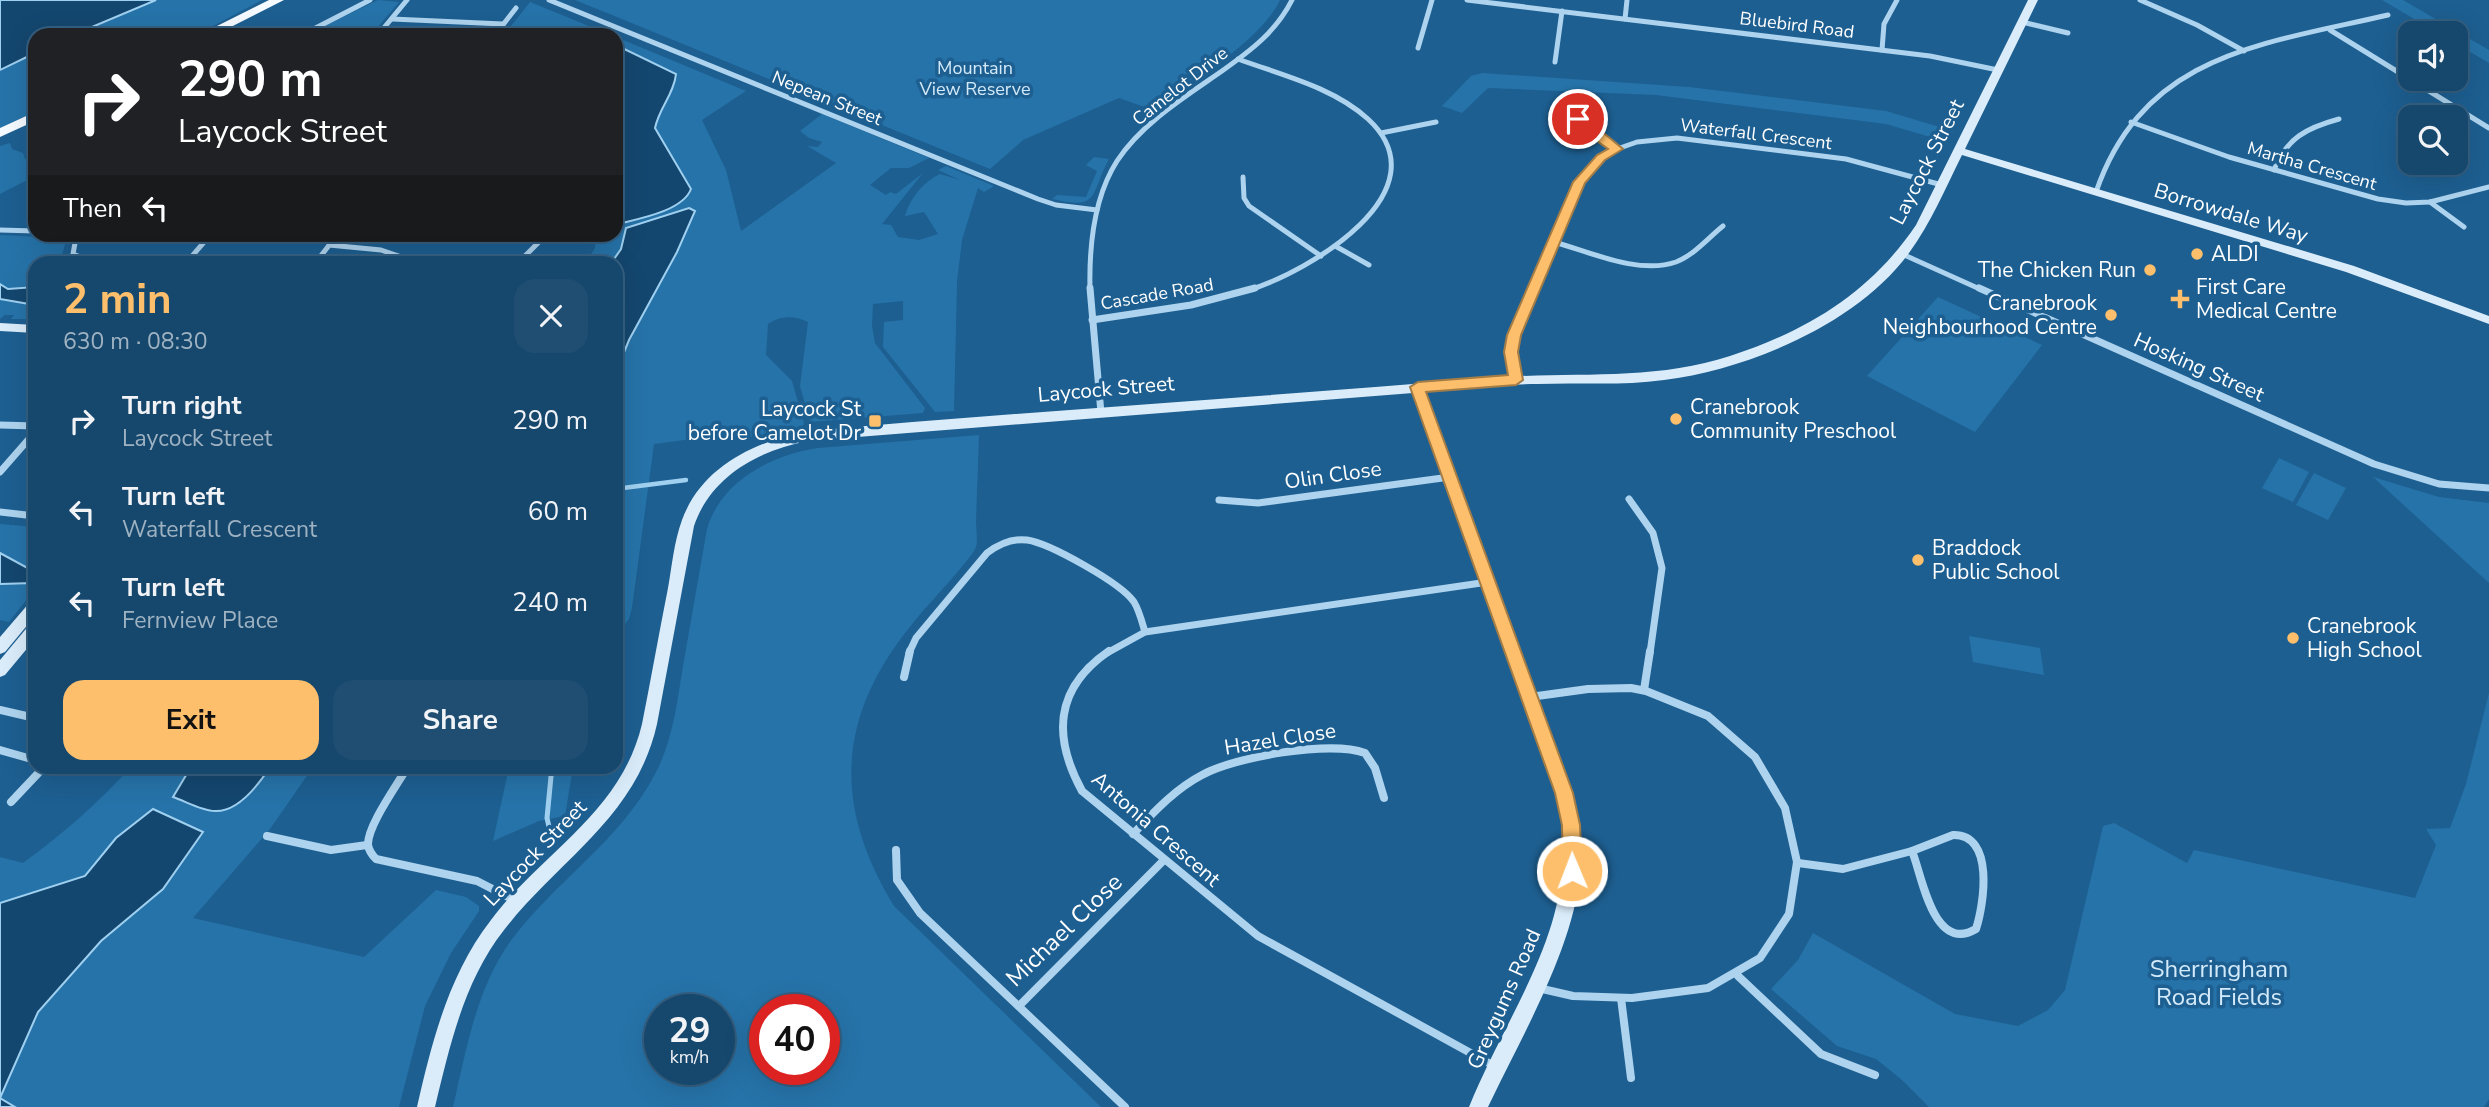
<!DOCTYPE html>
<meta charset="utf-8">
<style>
:root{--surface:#16476d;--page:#1f4e72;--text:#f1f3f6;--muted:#9eb2c2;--line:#355f80;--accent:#fdbf6b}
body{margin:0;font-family:"Nunito Sans",sans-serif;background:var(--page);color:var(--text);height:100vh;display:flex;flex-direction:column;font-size:26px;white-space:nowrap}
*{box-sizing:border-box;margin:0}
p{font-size:23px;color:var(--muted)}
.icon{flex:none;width:38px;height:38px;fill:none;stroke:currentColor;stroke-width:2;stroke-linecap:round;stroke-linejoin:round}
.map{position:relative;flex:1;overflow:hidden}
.panel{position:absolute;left:28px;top:256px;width:595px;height:518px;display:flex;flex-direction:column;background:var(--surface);border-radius:21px;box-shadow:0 7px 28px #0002,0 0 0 2px var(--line)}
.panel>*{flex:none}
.guide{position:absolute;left:28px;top:28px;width:595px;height:214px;border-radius:21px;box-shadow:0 7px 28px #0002,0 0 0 2px var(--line);background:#202124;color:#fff;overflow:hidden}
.fabs{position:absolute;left:2398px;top:21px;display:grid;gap:14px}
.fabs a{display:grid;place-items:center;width:70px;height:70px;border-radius:14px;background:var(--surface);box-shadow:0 7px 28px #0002,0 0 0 2px var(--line);font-size:35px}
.speed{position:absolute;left:644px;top:994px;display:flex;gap:14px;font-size:35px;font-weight:700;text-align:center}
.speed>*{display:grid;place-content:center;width:91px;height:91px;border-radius:50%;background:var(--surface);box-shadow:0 7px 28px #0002,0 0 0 2px var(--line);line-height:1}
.speed small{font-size:18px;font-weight:400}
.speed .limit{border:10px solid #d22;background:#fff;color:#111}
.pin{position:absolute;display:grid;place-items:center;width:60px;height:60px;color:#fff;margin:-30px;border:4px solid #fff;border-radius:50%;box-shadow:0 2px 7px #0007}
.me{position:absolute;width:77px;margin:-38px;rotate:359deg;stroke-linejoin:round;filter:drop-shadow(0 0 5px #0008)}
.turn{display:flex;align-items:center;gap:24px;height:147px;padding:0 35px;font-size:32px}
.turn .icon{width:91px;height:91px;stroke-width:2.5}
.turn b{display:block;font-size:49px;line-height:60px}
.then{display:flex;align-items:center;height:66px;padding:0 35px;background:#0003;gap:14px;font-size:26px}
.round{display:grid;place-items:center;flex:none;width:74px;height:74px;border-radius:21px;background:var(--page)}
.head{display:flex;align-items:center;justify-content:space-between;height:119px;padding:0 35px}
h1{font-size:42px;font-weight:700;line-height:52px;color:var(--accent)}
.action{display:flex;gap:14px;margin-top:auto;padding:14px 35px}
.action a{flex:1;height:80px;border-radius:21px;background:var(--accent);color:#111;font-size:28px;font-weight:700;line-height:80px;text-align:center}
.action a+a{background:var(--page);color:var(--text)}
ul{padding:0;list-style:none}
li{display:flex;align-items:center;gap:21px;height:91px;padding:0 35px}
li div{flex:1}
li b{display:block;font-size:26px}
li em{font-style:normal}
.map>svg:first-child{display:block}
.green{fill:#2673a9;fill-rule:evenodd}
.water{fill:#14476f;stroke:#a0d0f0;stroke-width:2}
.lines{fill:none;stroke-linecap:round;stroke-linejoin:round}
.stream-far1{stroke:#a0d0f0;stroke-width:4.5}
.stream{stroke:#a0d0f0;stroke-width:5}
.street-far2{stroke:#add3ee;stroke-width:5}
.street-far1{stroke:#add3ee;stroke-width:7}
.street{stroke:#add3ee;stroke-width:8}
.secondary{fill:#daecfa;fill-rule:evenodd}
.primary{fill:#f4faff;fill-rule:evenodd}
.route{fill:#fdbf6b;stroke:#a47c46;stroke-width:2}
.poi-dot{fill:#fdbf6b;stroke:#1d5f91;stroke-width:2.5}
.labels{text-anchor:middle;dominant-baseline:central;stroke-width:7;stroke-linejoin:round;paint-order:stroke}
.far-street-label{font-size:18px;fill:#fff;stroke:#1d5f91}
.far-park-label{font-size:18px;fill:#d3eafa;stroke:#1d5f91}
.street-label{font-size:21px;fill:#fff;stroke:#1d5f91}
.poi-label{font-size:21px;fill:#fff;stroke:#1d5f91;text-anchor:start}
.near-street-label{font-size:24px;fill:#fff;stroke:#1d5f91}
.near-park-label{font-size:24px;fill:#d3eafa;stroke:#1d5f91}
</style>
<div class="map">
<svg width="2489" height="1107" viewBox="0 0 2489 1107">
<rect width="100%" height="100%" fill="#1d5f91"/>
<g class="green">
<polygon points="156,0 262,0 196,35 73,35"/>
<polygon points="378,0 399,2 371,35 311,35 316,30"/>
<path d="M575,0H1280C1261,41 1190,82 1153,110L1119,98L1023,140L990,169Z"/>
<polygon points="2382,0 2403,0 2489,50 2489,63 2455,43 2455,33 2438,33"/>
<polygon points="530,2 611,35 504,35"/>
<path d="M616,37L746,91L702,120L726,170L741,231L836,163L807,146L818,147L822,142L809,138L800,131L822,114L929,158L909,168H891L870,185L886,195L890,192L896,194L923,173L882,224L891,225L898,237L919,240L938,234L924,212L905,216C910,198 923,182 940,174L960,180L938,170L946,166L994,186L984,192L978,188L962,240L957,282L954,411L935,412L883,347L884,322L903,320V301L873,304L872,326L875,343L925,408L923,413L810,422L800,386L808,322C795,316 781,315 768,324L766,355L792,381L804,423L802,428L757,442L746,432L654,444L632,608L629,619L616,635V262H586L595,248L596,235L616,234Z"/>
<polygon points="35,53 35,112 0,128 0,70"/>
<polygon points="1482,73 1689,87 1886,111 1953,131 1947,142 1886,124 1656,95 1488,88 1462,113 1442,106 1471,76"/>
<polygon points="10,143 12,149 23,153 25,159 35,165 35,176 0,194 0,146"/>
<path d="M1094,157L1109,159C1089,196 1101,210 1052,199L1057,195L1086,197L1097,171L1086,165Z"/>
<polygon points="0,235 60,238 66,241 61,258 73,262 35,262 35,319 11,319 14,315 5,315 0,319"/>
<polygon points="1938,297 2042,345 1975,432 1867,376"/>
<path d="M979,435C978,464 977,492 976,521C976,529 978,540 976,547C973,557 927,606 918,617C838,711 830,801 894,906L1101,1107H453C467,1047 477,983 516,934C561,877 621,839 655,774C673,741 677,702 683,666C691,620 699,575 707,529C721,481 771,455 818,448ZM660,1010H719V1069H660ZM765,1010H824V1069H765Z"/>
<polygon points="2279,458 2309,472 2293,502 2262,488"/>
<polygon points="2314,473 2346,488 2328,520 2296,505"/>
<polygon points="2373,477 2439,497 2489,503 2489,583"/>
<polygon points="0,524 35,527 35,572 0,553"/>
<polygon points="35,579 35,589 9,622 0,620 0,584 32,583"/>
<polygon points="1969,636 2040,648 2044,675 1973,662"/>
<polygon points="2489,693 2489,1099 2484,1107 1929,1107 1902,1080 1876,1059 1837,1046 1771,989 1798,960 1813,933 1955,1014 2018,1026 2048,1010 2065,990 2103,826 2114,823 2187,863 2194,850 2415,898 2436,845 2426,829 2450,828 2466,784"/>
<path d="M131,767H313L270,829L193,918L364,957L436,890L466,897L479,906V911L451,953L425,1006L399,1107H0V857L23,863C63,834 98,803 131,767Z"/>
<polygon points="509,767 573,767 565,816 539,821 493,841"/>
</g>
<g class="water">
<polygon points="0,0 156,0 73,35 35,35 35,53 0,70"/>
<path d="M616,45L676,74C674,94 659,108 655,128L691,189C683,210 643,218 622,223L616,216Z"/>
<polygon points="689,208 695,211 677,252 629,340 616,372 616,262 612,262 621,249 626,228"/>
<polygon points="0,284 8,289 35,287 35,305 0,299"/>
<polygon points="0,553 35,572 33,583 0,584"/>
<path d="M191,767V766L270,767C259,784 239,812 215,811C202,811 185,801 173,797Z"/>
<polygon points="153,809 203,832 163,889 101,941 38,1012 0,1098 15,1107 0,1107 0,903 85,876 116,838"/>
</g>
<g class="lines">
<polyline class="stream-far1" points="623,488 686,480"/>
<polyline class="stream" points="552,766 547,818 552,840"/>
<g class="street-far2">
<polyline points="549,0 1038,199 1056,205 1097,210"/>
<polyline points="1467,0 1930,56 1998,70"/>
<polyline points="2140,0 2197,25 2244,51"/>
<polyline points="392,19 503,24"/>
<polyline points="1625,19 1627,0"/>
<polyline points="2022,22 2068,33"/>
<polyline points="2330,30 2489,128"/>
<polyline points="302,35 370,0"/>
<polyline points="378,35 407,0"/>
<polyline points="495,35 516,8"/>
<polyline points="1418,48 1432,0"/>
<polyline points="1882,50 1884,24 1897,0"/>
<path d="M1238,59C1281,75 1333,87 1368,119C1446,191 1308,272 1249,290"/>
<polyline points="1555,62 1562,11"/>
<polyline points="1571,100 1584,125 1617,149"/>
<polyline points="2131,122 2229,157 2378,199 2406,203 2430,202 2489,187"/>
<polyline points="1381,133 1436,122"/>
<path d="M2274,170C2287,138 2306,128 2339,119"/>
<polyline points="1243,177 1244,198 1249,206 1321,256"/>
<path d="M2096,192C2144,53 2263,44 2388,15"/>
<polyline points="2430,202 2464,227"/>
<polyline points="0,230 35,231"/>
<polyline points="82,234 75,243 73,254 90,261 108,262"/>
<path d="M1554,242C1590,252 1639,275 1676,262C1694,255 1708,238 1723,226"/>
<polyline points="329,245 381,250 416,262"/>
<polyline points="1337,247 1369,265"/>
<polyline points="1902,254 1982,290"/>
<polyline points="187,262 211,234"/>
<polyline points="316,262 338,234"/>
<polyline points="519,262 547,234"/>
<path d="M1090,290C1089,248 1094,197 1117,161C1142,123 1186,96 1222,71C1250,51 1276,32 1292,0"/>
<polyline points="1533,290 1580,182 1590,167 1617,149 1637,142 1677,138 1846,159 1942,185"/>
</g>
<g class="street-far1">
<polyline points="1090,288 1101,413"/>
<polyline points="1979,288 2374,464 2439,484 2489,488"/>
<polyline points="1092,320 1191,305 1255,288"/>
<polyline points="1516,380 1511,352 1514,335 1534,288"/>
<polyline points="0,425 35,426"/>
<polyline points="0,472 35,432"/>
<polyline points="1629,499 1653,533 1662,568 1650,653"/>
<polyline points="1219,500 1258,503 1450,477"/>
<polyline points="0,512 35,516"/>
<path d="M909,653L916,638L987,553C999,544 1012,538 1027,540C1049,543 1121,583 1134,602C1139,610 1142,622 1145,632"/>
<polyline points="1107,653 1145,632 1488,582"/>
</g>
<g class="street">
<path d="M1109,651C1055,688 1052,736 1082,791L1258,936L1496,1067"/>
<polyline points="904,677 910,651"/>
<polyline points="1644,690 1650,651"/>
<polyline points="1530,697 1588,689 1631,688 1646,691 1708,716 1755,757 1785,808 1797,862 1789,914 1760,958 1708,988 1632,998 1573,996 1538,988"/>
<polyline points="0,710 35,718"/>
<polyline points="0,750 35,760"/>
<path d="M408,766C398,784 367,826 368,845C369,851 372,855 376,859L477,881L516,901"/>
<polyline points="11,802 45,766"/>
<path d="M1133,834C1154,812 1175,789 1202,775C1234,757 1331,740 1365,753L1375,768L1384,798"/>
<path d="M1953,835C1995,834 1984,904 1976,929C1933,954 1922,875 1912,851Z"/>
<polyline points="267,836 331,850 367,845"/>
<polyline points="896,850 897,880 920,913 1125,1107"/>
<polyline points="1798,863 1843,869 1912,851"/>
<polyline points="1738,976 1821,1054 1875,1075"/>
<polyline points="1621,998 1631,1078"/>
<polyline points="1019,1006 1164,860"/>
</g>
<g class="secondary">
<path d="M2028,0H2038L1965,149L2354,266L2489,316V324L2346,272L1962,155C1945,189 1931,223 1909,253C1857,324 1749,369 1664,380C1622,386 1579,382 1537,384C1500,384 1463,389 1426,392L1569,782C1577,808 1582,834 1581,862C1578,942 1522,1035 1488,1107H1469C1515,994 1590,913 1553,782L1413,393L807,441C758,451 711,476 694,526L657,724C636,818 559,859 504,930C464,981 450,1045 435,1107H417C432,1041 449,974 491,920C542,852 621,813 642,724C651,679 659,633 668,588C672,565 674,542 682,520C702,466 755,442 807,431C1034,411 1261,397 1487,378C1569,371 1651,382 1730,356C1807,331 1870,293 1916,225Z"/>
<polygon points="0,323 35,325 35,333 0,331"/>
<polygon points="35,600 35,616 5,652 0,654 0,637 30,602"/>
<polygon points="35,622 35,639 5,675 0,677 0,660 30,624"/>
</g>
<g class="primary">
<polygon points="269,0 284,0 215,35 199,35"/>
<polygon points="35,112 35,121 0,137 0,128"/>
</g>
</g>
<polygon class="route" points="1574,116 1583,116 1623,149 1605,160 1585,183 1521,335 1518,352 1523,380 1516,385 1426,392 1573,793 1580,825 1582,871 1579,877 1572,879 1566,877 1563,871 1562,825 1555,793 1410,387 1418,382 1508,375 1504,352 1507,335 1573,182 1597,155 1608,149 1583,131 1572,119"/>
<g class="poi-dot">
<circle cx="2197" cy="254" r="7"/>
<circle cx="2150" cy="270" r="7"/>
<path d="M2176.5 288.5h7v7h7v7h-7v7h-7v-7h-7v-7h7z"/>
<circle cx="2111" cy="315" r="7"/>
<circle cx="1676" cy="419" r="7"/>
<rect x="868" y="414" width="14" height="14" rx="3.5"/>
<circle cx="1918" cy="560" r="7"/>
<circle cx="2293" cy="638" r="7"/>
</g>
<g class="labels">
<g class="far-street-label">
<text transform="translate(1797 25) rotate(7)">Bluebird Road</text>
<text transform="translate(1180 86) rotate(-38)">Camelot Drive</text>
<text transform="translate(827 98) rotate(22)">Nepean Street</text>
<text transform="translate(1756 134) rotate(7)">Waterfall Crescent</text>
<text transform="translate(2312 166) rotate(16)">Martha Crescent</text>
<text transform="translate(1157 294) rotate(-10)">Cascade Road</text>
</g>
<g class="far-park-label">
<text x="975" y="68">Mountain<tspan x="975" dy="21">View Reserve</tspan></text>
</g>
<g class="street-label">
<text transform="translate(1927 162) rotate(-63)">Laycock Street</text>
<text transform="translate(2231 213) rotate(17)">Borrowdale Way</text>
<text transform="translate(2199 367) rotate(24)">Hosking Street</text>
<text transform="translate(1106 389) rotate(-5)">Laycock Street</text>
<text transform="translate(1333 475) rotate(-8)">Olin Close</text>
<text transform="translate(1280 739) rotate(-9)">Hazel Close</text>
<text transform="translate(1156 829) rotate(41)">Antonia Crescent</text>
<text transform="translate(535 853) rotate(-46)">Laycock Street</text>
<text transform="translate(1504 999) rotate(-66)">Greygums Road</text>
</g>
<g class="poi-label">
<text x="2211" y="254">ALDI</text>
<text x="2136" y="270" text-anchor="end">The Chicken Run</text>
<text x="2196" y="287">First Care<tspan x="2196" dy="24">Medical Centre</tspan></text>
<text x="2097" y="303" text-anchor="end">Cranebrook<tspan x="2097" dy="24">Neighbourhood Centre</tspan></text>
<text x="1690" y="407">Cranebrook<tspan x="1690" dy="24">Community Preschool</tspan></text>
<text x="861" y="409" text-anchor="end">Laycock St<tspan x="861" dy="24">before Camelot Dr</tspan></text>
<text x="1932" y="548">Braddock<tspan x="1932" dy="24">Public School</tspan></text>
<text x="2307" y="626">Cranebrook<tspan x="2307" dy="24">High School</tspan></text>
</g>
<g class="near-street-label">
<text transform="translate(1064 930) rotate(-44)">Michael Close</text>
</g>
<g class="near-park-label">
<text x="2219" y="969">Sherringham<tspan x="2219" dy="28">Road Fields</tspan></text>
</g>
</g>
</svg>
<div class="fabs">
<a><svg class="icon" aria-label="sound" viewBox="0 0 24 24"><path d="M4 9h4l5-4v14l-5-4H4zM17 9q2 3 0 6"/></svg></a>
<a><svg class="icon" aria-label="search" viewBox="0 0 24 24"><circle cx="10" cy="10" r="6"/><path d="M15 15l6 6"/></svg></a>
</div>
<div class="speed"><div>29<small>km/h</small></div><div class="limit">40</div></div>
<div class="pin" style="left:1578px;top:119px;background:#d93025"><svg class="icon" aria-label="arrive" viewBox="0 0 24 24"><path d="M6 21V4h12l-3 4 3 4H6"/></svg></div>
<svg class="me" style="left:1572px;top:871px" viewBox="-20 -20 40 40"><circle r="17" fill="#fdbf6b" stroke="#fff" stroke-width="3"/><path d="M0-11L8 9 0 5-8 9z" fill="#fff"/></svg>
<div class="guide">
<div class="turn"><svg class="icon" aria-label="right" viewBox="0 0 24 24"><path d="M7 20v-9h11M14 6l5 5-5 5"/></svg><div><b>290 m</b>Laycock Street</div></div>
<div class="then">Then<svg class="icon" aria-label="left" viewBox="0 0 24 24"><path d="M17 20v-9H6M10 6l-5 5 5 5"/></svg></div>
</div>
<section class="panel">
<div class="head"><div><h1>2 min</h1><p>630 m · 08:30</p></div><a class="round"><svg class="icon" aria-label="close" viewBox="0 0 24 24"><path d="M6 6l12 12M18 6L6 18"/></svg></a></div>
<ul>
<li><svg class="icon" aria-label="right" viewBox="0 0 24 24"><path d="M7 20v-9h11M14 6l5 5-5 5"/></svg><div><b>Turn right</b><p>Laycock Street</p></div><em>290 m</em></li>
<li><svg class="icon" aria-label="left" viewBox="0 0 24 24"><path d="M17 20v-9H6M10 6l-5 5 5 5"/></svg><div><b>Turn left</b><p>Waterfall Crescent</p></div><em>60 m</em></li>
<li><svg class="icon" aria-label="left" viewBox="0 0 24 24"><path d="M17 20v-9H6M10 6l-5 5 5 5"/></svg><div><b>Turn left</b><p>Fernview Place</p></div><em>240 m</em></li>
</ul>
<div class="action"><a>Exit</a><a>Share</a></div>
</section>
</div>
